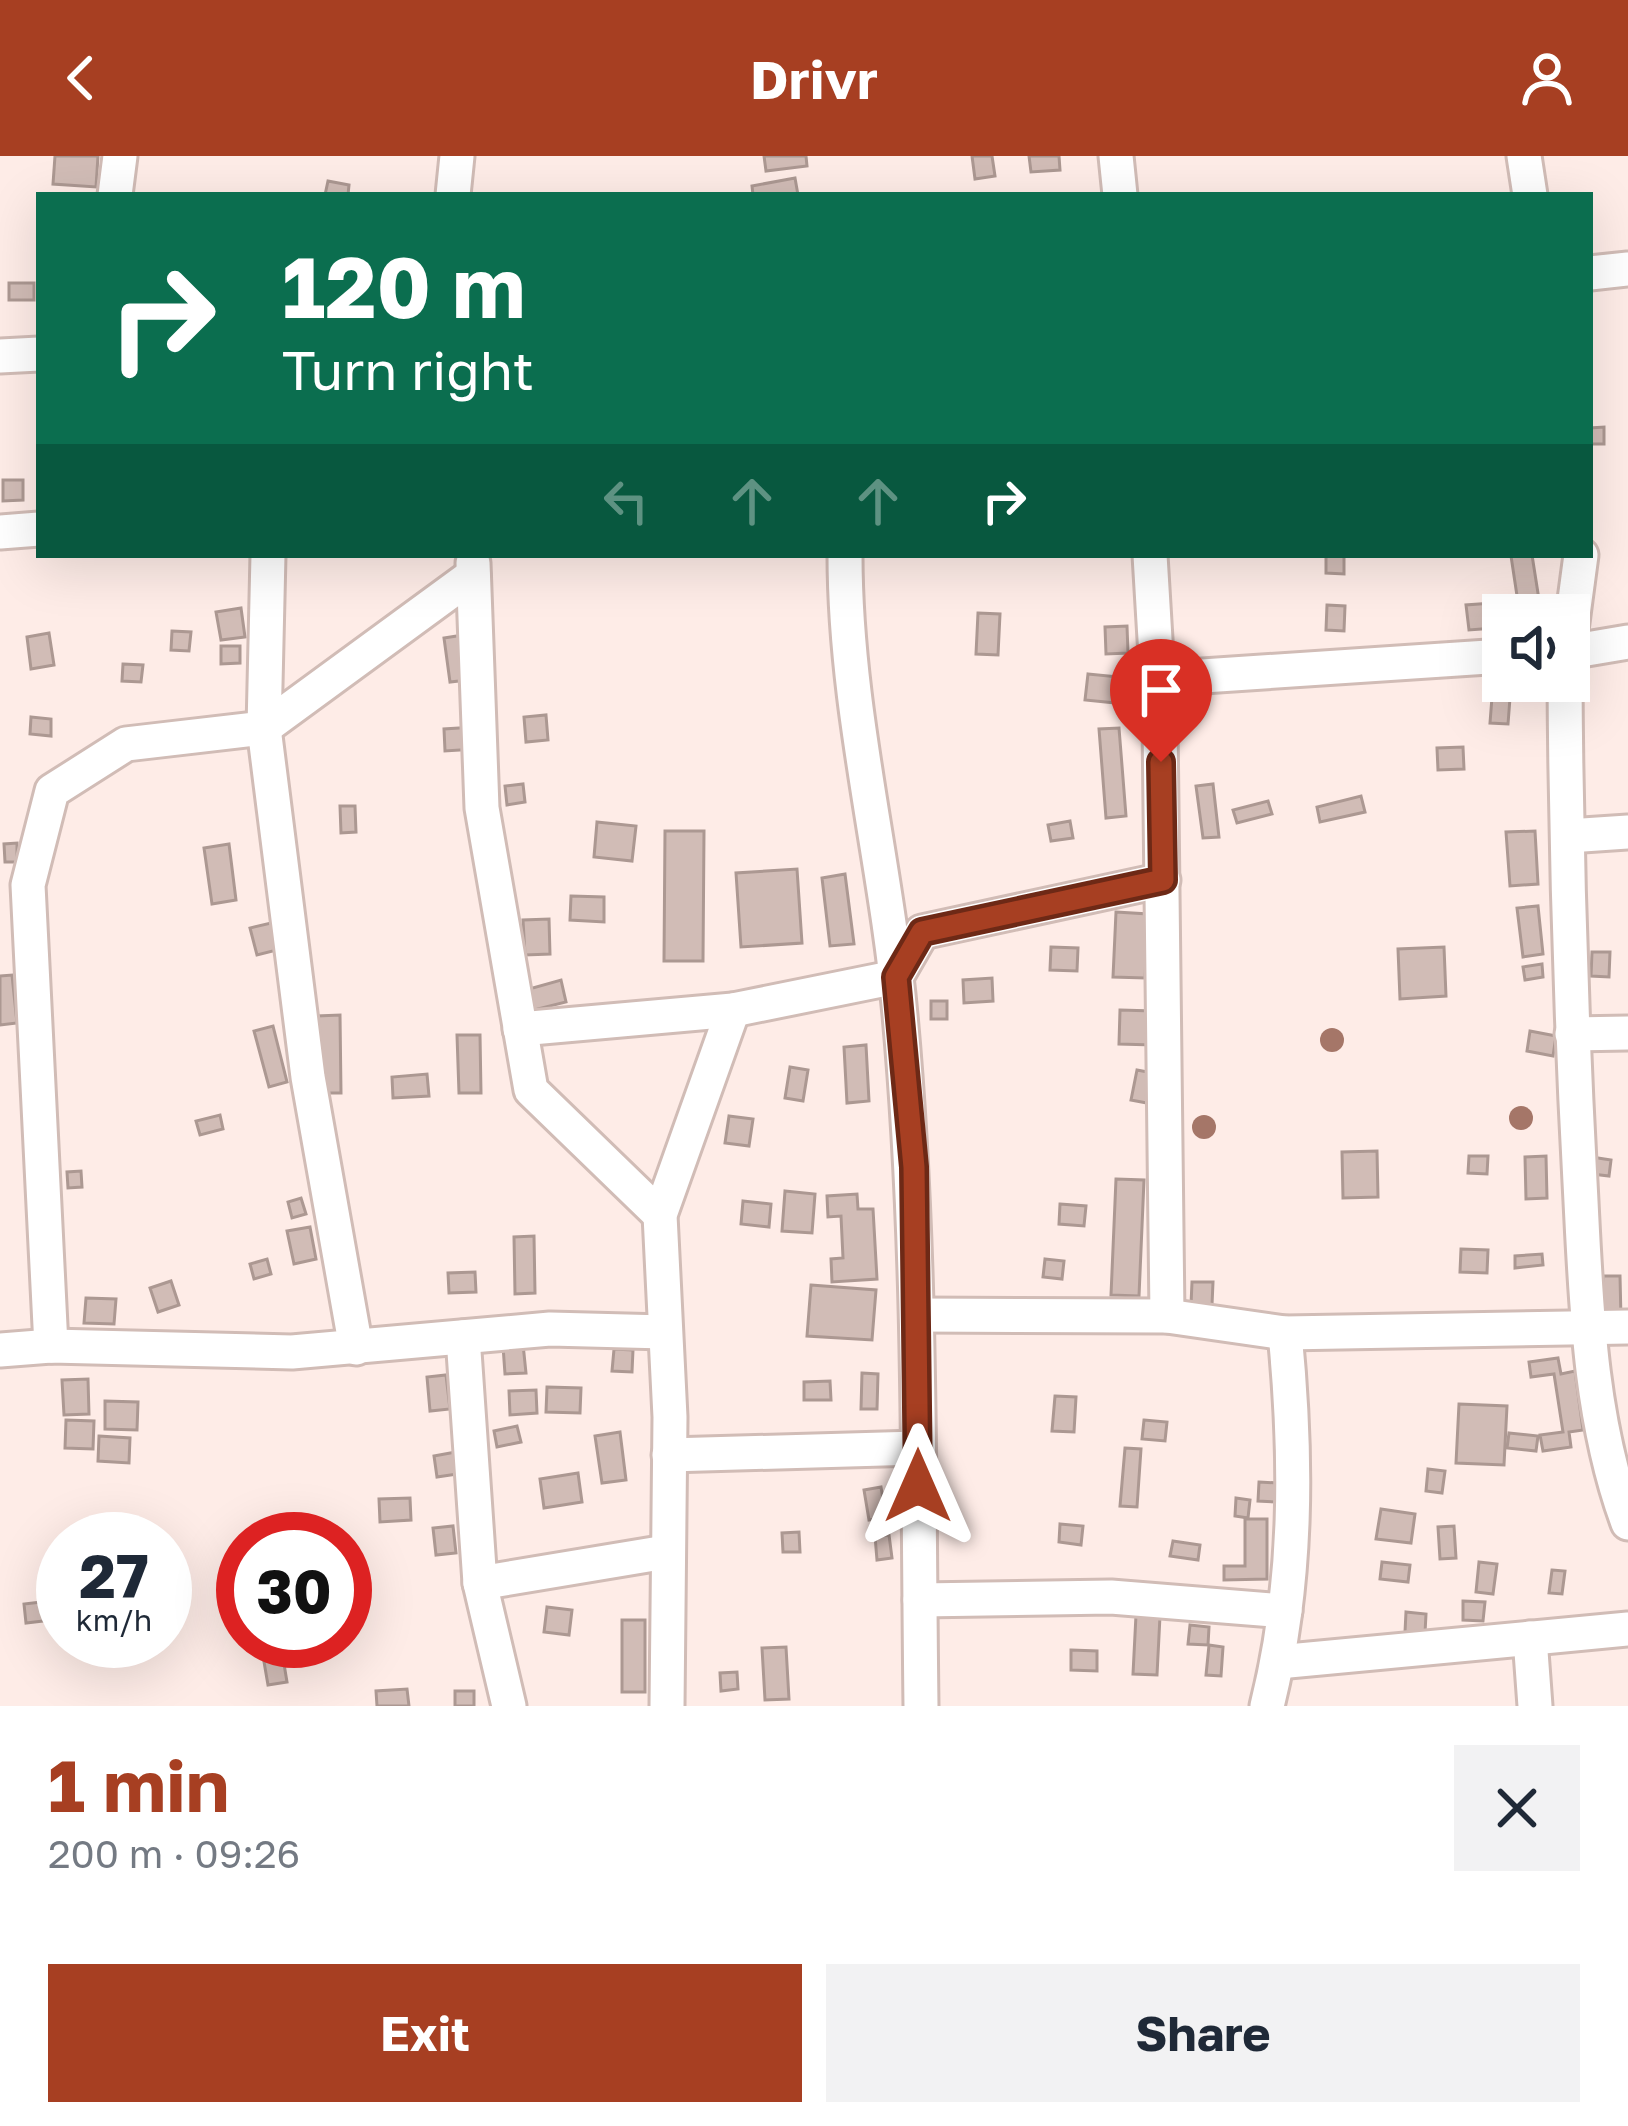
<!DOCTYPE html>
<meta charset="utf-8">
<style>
:root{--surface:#fff;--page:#f2f2f3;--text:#1f2937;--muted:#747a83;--accent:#a73f22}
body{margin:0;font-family:"Golos Text",sans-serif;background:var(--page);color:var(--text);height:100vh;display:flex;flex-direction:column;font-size:45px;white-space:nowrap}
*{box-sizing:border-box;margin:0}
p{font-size:39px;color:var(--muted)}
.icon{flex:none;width:66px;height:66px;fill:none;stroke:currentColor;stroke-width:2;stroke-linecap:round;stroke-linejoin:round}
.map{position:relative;height:1550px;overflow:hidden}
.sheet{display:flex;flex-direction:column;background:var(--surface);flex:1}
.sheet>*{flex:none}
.banner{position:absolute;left:36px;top:36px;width:1557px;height:366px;border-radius:0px;box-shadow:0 12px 48px #0002;background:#0b6e4f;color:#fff;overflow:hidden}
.fabs{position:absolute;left:1482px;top:438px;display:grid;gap:24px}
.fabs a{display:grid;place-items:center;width:108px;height:108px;border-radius:0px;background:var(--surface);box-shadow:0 12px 48px #0002;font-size:60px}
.speed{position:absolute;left:36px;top:1356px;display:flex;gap:24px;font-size:60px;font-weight:700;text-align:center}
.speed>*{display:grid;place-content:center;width:156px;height:156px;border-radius:50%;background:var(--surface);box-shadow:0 12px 48px #0002;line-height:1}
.speed small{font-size:30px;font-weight:400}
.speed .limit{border:18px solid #d22;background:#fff;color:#111}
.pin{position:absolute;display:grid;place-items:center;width:102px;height:102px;color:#fff;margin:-123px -51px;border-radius:50% 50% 50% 0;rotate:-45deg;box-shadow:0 0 12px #0007}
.pin .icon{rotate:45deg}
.me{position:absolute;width:132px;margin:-66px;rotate:0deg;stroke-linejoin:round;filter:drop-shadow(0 0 9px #0008)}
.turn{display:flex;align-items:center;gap:42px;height:252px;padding:0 48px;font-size:54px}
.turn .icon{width:156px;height:156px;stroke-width:2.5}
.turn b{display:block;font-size:84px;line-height:102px}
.lanes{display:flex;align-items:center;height:114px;padding:0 48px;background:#0003;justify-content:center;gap:60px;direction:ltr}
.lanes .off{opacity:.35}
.round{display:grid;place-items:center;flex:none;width:126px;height:126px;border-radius:0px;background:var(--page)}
.headline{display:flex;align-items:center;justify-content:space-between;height:204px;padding:0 48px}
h1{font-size:72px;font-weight:700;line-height:90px;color:var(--accent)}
.primary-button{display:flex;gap:24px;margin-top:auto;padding:24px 48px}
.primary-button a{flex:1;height:138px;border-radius:0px;background:var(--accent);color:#fff;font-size:48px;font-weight:700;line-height:138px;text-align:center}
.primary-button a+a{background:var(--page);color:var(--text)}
header{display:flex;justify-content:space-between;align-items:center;height:156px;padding:0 48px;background:var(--accent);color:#fff;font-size:54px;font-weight:700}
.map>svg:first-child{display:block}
.building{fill:#d1bcb6;stroke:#ac9892;stroke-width:3}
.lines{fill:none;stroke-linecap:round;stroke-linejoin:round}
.street-casing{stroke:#d1bcb6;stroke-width:39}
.street{stroke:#fff;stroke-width:33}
.tree{fill:#a57668}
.route-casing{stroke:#6d2916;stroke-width:30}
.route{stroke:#a73f22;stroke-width:21}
</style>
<header><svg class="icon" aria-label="back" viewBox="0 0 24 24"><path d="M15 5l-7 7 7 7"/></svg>Drivr<svg class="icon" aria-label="person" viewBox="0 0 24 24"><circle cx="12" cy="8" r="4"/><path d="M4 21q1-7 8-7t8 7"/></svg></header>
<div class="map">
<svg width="1628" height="1550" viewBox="0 0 1628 1550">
<rect width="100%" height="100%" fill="#feece7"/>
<g class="building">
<polygon points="55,0 98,0 96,31 53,28"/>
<polygon points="764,0 806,0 807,10 766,15"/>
<polygon points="972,0 992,0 995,20 975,23"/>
<polygon points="1029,0 1059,0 1060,14 1031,16"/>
<polygon points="795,22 798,39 753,39 752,30"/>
<polygon points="328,25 349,29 348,39 325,39"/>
<rect x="9" y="127" width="25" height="17"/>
<polygon points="1604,271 1604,288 1590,288 1590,272"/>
<polygon points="3,324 23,324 23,344 3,345"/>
<polygon points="1326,399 1344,399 1344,418 1326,417"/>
<polygon points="1532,399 1540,450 1519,453 1511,400"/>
<polygon points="1492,447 1494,472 1469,474 1466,449"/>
<polygon points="1327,449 1345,450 1344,475 1326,474"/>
<polygon points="241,452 245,481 221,484 216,456"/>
<polygon points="978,457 1000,458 998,499 976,498"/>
<polygon points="1127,470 1128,497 1106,498 1105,471"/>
<polygon points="172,475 191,476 189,495 171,494"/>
<polygon points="49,477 54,509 31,513 27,481"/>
<polygon points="463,479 468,524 450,526 444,482"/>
<polygon points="221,490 240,490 240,507 221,508"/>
<polygon points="123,508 143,509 141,526 122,525"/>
<polygon points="1088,518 1119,521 1116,547 1085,544"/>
<polygon points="1492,541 1510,542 1508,568 1490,567"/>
<polygon points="546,559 548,584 526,586 524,561"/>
<polygon points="31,561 51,563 51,580 30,578"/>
<polygon points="474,571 475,593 445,595 444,573"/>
<polygon points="1119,572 1126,660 1106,662 1099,573"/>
<polygon points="1463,591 1464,613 1438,614 1437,592"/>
<polygon points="523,628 525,646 507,649 505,630"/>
<polygon points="1213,628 1219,681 1203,682 1196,630"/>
<polygon points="1361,640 1365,656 1320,666 1317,651"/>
<polygon points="1268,645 1272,658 1237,667 1233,654"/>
<polygon points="340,650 355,650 356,676 341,677"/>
<polygon points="1070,665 1073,682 1051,685 1048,669"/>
<polygon points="597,666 636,670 632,705 594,701"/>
<polygon points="665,675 704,675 703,805 664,805"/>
<polygon points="1535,675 1538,728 1510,730 1506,676"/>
<polygon points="17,687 17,706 5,706 4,688"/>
<polygon points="229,688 236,744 212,748 204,692"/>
<polygon points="797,713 802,787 741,791 736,717"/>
<polygon points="845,718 854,788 830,790 822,722"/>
<polygon points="571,740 604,741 604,766 570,764"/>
<polygon points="1538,750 1543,798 1523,801 1517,752"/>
<polygon points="1116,756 1148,758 1145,822 1113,821"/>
<polygon points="549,763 550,798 525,799 523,764"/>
<polygon points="271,767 277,794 257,799 250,772"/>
<polygon points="1051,791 1078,792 1077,815 1050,814"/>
<polygon points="1444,791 1446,840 1400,843 1398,793"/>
<polygon points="1592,796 1610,796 1609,821 1591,820"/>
<polygon points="1542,808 1543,821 1525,824 1523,811"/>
<polygon points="12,819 17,867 0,869 0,820"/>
<polygon points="992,822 993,845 964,847 963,824"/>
<polygon points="561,824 566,846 534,854 529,833"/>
<rect x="931" y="845" width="16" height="18"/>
<polygon points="1120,854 1153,855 1153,889 1119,888"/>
<polygon points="340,859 341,937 318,937 317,860"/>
<polygon points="273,870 287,926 269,931 254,875"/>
<polygon points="1530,875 1556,880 1553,900 1527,895"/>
<polygon points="457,879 480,879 481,937 459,937"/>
<polygon points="866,889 869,945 847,947 844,891"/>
<polygon points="790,911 808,914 803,945 785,942"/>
<polygon points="1137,914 1158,918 1152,948 1131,944"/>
<polygon points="427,918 429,940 393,942 392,921"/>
<polygon points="220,959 223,973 200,979 196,965"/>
<polygon points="729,960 753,963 749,990 725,987"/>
<polygon points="1377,995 1378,1041 1343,1042 1342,996"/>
<polygon points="1469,1000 1488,1000 1487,1018 1468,1017"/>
<polygon points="1546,1000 1547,1042 1526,1043 1525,1001"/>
<polygon points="1585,1000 1611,1004 1609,1020 1583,1017"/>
<polygon points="81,1015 82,1031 68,1032 67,1016"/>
<polygon points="1116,1023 1144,1024 1139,1140 1111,1139"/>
<polygon points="785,1035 815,1038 812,1077 782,1075"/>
<polygon points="857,1038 858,1053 873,1053 877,1123 832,1126 831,1103 843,1102 841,1060 828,1061 827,1040"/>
<polygon points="301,1042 306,1058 292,1062 288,1046"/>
<polygon points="743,1045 771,1048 769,1071 741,1068"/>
<polygon points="1060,1048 1086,1050 1084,1070 1059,1068"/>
<polygon points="310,1071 316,1103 294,1108 287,1075"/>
<polygon points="534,1080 535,1137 515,1138 514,1081"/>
<polygon points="1461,1093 1488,1094 1487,1117 1460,1116"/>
<polygon points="1542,1098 1543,1109 1515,1112 1515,1100"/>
<polygon points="267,1103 271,1118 254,1123 250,1108"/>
<polygon points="1045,1103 1064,1105 1062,1123 1043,1121"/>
<polygon points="475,1116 476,1136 449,1137 448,1117"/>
<polygon points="1603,1120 1620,1120 1621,1163 1604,1164"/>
<polygon points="171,1125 179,1149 158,1156 150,1132"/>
<polygon points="1192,1126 1213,1126 1212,1149 1191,1149"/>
<polygon points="811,1129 876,1134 872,1184 807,1180"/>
<polygon points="86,1142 116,1143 114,1168 84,1167"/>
<polygon points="523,1188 526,1217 505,1218 503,1190"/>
<polygon points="614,1193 633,1194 632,1216 612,1215"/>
<polygon points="1558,1202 1561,1218 1575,1215 1583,1274 1569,1276 1571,1291 1543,1295 1540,1279 1563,1276 1554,1218 1531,1221 1529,1206"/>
<polygon points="862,1217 878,1218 877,1253 861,1253"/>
<polygon points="446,1219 450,1253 430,1255 427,1221"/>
<polygon points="88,1223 89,1258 64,1259 62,1224"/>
<polygon points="830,1225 831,1244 804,1244 804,1226"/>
<polygon points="547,1231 581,1232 580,1257 546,1256"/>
<polygon points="536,1234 537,1257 510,1259 509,1235"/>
<polygon points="1055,1240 1076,1241 1074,1276 1052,1275"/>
<polygon points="105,1245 138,1246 137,1274 105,1273"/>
<polygon points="1459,1248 1507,1250 1504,1309 1456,1307"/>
<polygon points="66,1264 94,1265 93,1293 65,1292"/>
<polygon points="1144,1264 1167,1266 1165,1285 1142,1283"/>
<polygon points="517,1270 521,1286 497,1291 494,1275"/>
<polygon points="620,1276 626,1324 602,1327 595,1280"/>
<polygon points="1509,1277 1538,1280 1536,1295 1507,1292"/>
<polygon points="99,1280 130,1282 129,1307 98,1305"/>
<polygon points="1125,1292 1141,1293 1137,1351 1120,1350"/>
<polygon points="461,1295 464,1317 437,1321 434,1300"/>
<polygon points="1428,1313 1445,1315 1442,1337 1426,1335"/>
<polygon points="578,1317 582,1346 544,1352 540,1323"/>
<polygon points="1259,1326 1278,1327 1277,1346 1258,1345"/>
<polygon points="881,1331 886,1361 869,1364 864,1334"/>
<polygon points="410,1342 411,1364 380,1366 379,1343"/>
<polygon points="1236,1342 1250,1344 1248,1362 1235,1360"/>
<polygon points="1381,1353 1415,1358 1411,1387 1376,1383"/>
<polygon points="1245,1363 1267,1363 1267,1423 1224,1424 1224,1410 1245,1410"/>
<polygon points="1060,1368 1083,1370 1081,1389 1059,1386"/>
<polygon points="453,1370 456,1397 436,1399 433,1372"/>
<polygon points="1454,1370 1456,1402 1440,1403 1438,1371"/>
<polygon points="799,1376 800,1396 783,1396 782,1377"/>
<polygon points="889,1379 892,1402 877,1404 875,1380"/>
<polygon points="1173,1385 1200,1389 1198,1404 1170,1400"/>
<polygon points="1382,1406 1410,1409 1408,1426 1380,1423"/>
<polygon points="1479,1406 1497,1408 1493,1438 1476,1436"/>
<polygon points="1552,1414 1565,1415 1562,1438 1549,1437"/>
<polygon points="50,1445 52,1464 26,1467 24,1448"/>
<polygon points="1463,1445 1485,1446 1483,1465 1463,1464"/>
<polygon points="547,1451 572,1454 569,1479 544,1476"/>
<polygon points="1406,1456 1426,1458 1425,1477 1405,1476"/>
<polygon points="1136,1459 1160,1460 1157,1519 1133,1518"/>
<rect x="622" y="1464" width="23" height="72"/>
<polygon points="1190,1469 1209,1471 1208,1489 1188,1488"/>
<polygon points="1209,1489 1223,1491 1221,1520 1206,1519"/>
<polygon points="786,1491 789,1543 765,1544 762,1492"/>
<polygon points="1071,1494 1097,1495 1097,1515 1071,1514"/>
<polygon points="282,1496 287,1526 268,1529 263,1500"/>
<polygon points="737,1516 738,1533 721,1535 720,1517"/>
<polygon points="407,1533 409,1550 377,1550 376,1535"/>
<rect x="455" y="1535" width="19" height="15"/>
</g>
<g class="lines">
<defs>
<g id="street">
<polyline points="1116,0 1120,39"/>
<polyline points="1524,0 1530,39"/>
<polyline points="115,39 120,0"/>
<polyline points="453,39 457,0"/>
<polyline points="1590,117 1628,113"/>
<polyline points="0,200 39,198"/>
<polyline points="0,376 39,373"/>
<polyline points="268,399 264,572 308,921 356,1192"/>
<path d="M845,399C845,555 886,704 900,859C921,1089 918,1319 921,1550"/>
<polyline points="1150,399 1160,567 1167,1160"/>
<polyline points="473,407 482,652 531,934 660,1059"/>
<polyline points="1569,489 1581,399"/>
<polyline points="1569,496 1628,486"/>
<polyline points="1158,523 1503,500"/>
<path d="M1565,525C1566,692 1571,859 1580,1026C1586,1139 1588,1259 1628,1367"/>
<polyline points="1568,680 1628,676"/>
<polyline points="520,873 733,854 896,821 922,776 1163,724"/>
<polyline points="1572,878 1628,877"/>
<polyline points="918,1159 1167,1160 1285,1177 1628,1171"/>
<polyline points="463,1181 480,1427 509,1550"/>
<polyline points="51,1190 28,729 52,635 126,588 264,572 473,419"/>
<polyline points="0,1194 51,1190 292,1196 550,1173 665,1176"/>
<polyline points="669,1299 918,1292"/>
<polyline points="480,1427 666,1396"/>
<polyline points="920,1444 1111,1441 1285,1455"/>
<polyline points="1530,1482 1535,1550"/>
<polyline points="1278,1506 1628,1473"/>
<polyline points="667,1550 670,1261 660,1059 733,854"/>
<path d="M1267,1550C1298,1427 1297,1301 1285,1177"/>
</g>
</defs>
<use href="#street" class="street-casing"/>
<use href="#street" class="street"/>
</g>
<g class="tree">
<circle cx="1332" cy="884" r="12"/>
<circle cx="1521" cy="962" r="12"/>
<circle cx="1204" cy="971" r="12"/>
</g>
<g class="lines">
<defs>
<polyline id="route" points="918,1330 914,1011 896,821 922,776 1163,724 1161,606"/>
</defs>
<use href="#route" class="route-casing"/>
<use href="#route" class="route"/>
</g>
</svg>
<div class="fabs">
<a><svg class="icon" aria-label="sound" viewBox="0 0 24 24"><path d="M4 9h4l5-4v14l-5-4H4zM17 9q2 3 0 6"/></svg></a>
</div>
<div class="speed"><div>27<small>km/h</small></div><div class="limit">30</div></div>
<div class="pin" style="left:1161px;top:606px;background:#d93025"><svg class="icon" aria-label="arrive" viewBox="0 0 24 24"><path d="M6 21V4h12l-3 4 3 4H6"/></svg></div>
<svg class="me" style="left:918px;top:1330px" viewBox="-20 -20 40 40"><path d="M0-17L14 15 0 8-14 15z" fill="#a73f22" stroke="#fff" stroke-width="4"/></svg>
<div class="banner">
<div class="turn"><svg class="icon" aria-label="right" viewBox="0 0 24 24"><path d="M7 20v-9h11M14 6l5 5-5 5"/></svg><div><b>120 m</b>Turn right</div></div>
<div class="lanes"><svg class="icon off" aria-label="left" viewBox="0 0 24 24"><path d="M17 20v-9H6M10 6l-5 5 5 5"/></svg><svg class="icon off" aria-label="ahead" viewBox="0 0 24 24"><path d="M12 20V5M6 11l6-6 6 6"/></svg><svg class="icon off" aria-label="ahead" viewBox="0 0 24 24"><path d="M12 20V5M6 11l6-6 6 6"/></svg><svg class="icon" aria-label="right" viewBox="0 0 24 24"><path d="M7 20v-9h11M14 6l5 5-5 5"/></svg></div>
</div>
</div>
<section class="sheet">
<div class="headline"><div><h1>1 min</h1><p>200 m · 09:26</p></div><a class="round"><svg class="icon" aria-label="close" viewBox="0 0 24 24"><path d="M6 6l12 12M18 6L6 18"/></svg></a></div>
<div class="primary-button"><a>Exit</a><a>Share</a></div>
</section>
